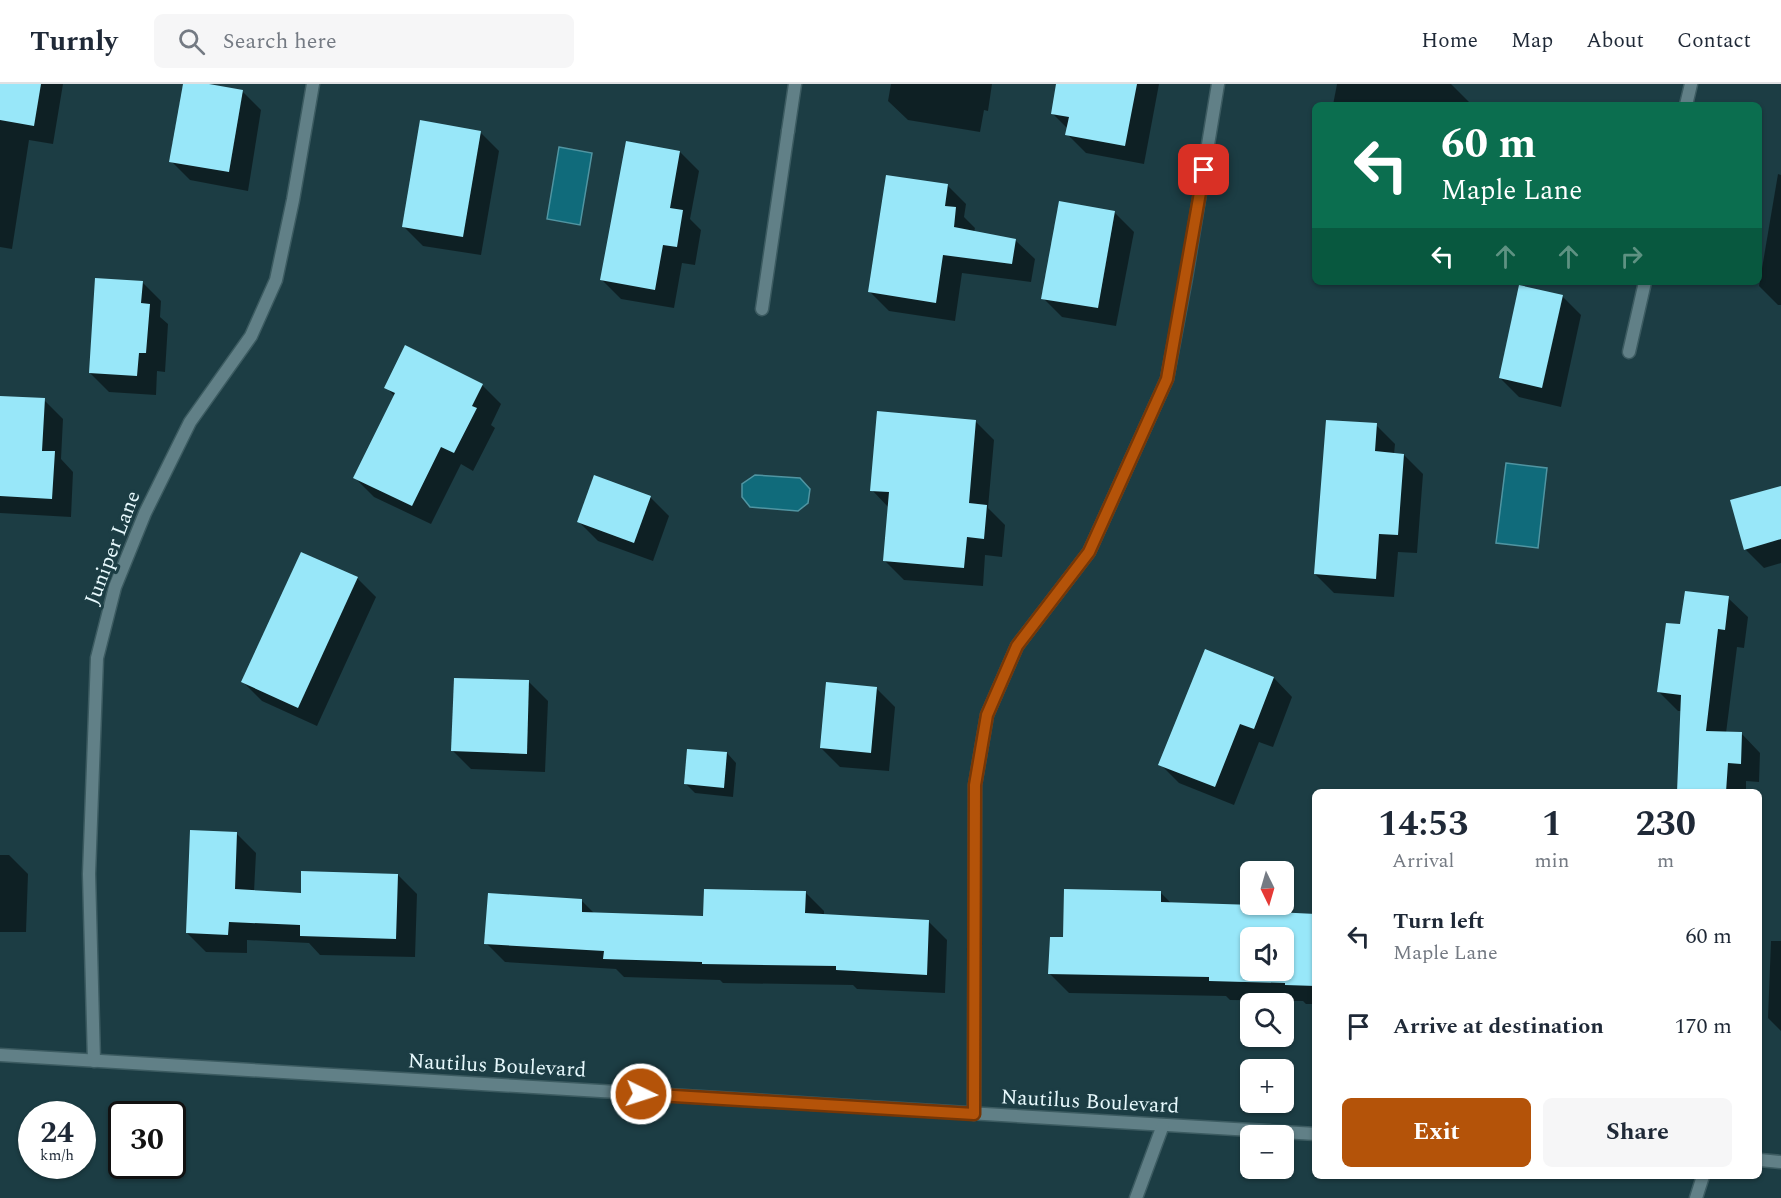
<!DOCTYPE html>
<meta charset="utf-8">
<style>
:root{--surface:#fff;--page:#f6f6f7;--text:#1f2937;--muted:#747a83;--line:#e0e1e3;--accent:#b45309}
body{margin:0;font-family:Spectral,serif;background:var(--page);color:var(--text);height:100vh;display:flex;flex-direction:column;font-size:22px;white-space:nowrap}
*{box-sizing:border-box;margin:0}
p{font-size:20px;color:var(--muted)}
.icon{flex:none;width:33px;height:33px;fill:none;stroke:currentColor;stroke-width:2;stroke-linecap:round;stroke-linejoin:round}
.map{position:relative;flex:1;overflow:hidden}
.sheet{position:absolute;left:1312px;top:705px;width:450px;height:390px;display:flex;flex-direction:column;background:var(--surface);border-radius:9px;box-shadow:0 2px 4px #0004}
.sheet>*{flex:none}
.hud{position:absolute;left:1312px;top:18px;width:450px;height:183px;border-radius:9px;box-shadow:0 2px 4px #0004;background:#0b6e4f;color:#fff;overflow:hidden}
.needle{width:39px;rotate:175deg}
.tools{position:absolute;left:1240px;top:777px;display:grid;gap:12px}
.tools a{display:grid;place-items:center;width:54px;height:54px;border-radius:9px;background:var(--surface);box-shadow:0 2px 4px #0004;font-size:30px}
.speed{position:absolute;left:18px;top:1017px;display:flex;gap:12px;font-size:30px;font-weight:700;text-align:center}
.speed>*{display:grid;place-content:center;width:78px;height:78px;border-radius:50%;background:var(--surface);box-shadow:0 2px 4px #0004;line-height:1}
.speed small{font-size:15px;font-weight:400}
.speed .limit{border:3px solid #111;border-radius:9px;background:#fff;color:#111}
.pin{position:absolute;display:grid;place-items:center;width:51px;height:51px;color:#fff;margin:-26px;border-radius:12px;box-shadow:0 3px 9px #0006}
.me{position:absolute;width:66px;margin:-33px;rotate:94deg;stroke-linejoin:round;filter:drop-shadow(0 0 4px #0008)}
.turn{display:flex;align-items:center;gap:21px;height:126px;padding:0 30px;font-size:27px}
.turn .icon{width:78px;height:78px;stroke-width:2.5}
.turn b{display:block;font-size:42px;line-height:51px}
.lanes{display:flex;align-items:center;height:57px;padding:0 30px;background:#0003;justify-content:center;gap:30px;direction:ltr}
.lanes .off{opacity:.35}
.eta{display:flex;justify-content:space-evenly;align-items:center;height:102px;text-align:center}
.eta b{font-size:36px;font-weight:700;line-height:42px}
.button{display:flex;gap:12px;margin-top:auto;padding:12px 30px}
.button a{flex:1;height:69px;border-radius:9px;background:var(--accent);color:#fff;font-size:24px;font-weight:700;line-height:69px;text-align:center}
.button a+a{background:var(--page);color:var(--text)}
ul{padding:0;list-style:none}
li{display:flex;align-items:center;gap:18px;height:90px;padding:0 30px}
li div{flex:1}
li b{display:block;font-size:22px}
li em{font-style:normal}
header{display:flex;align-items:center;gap:36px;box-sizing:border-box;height:84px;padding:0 30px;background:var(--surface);border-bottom:2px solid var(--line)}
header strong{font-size:28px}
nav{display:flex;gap:33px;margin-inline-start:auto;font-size:21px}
.search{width:420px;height:54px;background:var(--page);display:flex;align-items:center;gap:15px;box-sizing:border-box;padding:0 21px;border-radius:9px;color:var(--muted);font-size:22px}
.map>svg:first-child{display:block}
.water{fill:#106b7b;stroke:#5095a2;stroke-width:1.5}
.shadow{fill:#0007;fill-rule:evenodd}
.building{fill:#98e7f9;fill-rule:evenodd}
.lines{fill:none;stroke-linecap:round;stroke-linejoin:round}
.service-casing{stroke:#3c5b61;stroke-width:15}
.minor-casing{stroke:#3c5b61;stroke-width:15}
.service{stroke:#618087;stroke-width:12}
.minor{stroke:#618087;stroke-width:12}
.route-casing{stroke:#753606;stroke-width:15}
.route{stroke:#b45309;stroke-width:10}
.labels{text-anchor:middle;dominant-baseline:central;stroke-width:6;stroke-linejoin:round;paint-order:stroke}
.street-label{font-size:21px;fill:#e6f8fc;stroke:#1c3d44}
</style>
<header>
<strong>Turnly</strong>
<div class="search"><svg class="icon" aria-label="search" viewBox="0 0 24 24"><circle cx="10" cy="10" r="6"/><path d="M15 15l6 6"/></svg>Search here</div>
<nav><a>Home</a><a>Map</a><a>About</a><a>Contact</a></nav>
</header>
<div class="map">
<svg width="1781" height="1114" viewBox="0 0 1781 1114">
<rect width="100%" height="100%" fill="#1c3d44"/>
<g class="water">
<polygon points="559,63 592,69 580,141 547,135"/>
<polygon points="1506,379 1547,384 1538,464 1496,459"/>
<polygon points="755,391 800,394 810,405 808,419 798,427 750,423 742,413 742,400"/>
</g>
<g class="shadow">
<polygon points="0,0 63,0 53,60 29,56 12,165 0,163"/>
<polygon points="184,0 200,0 242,7 261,26 248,107 190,96 171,77"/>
<polygon points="891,0 992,0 988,27 984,26 980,48 908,36 888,17"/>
<polygon points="1058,0 1159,0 1144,80 1086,69 1067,50 1068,45 1052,29"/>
<polygon points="1337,0 1451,0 1470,19 1470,21 1333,21"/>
<polygon points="480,48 499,67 481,171 423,162 404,143"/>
<polygon points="680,68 699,87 690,135 701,146 695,181 682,179 674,224 621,215 602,196"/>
<polygon points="1778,90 1781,91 1781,221 1778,221 1759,202"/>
<polygon points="947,101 966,120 964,133 975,144 974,148 1015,156 1035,175 1031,198 962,189 955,237 889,227 870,208"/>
<polygon points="1060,119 1115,129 1134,148 1116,242 1062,233 1043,214"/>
<polygon points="142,198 161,217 160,233 168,240 165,288 157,287 156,311 109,308 90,289"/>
<polygon points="1562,212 1581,231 1561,323 1519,313 1500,294"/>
<polygon points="482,301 501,320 491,341 495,344 473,387 461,380 431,440 374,413 355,394 395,313 386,303"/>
<polygon points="0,313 44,316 63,335 61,375 73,388 71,433 0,429"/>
<polygon points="975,337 994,356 988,424 1005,441 1002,473 985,471 983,502 904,496 885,477 889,424 872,406"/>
<polygon points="1376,341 1395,360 1394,370 1404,371 1423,390 1417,469 1398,468 1394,513 1334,509 1315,490"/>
<polygon points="1781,404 1781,479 1764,484 1745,465"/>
<polygon points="650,413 669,432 653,477 598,457 579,438"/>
<polygon points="357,494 376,513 317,642 262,617 243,598"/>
<polygon points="1728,514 1748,533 1744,564 1737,563 1726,649 1741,649 1760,669 1759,698 1746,697 1746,708 1679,708 1682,627 1678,627 1659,608 1682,542"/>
<polygon points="1274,594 1292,613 1273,663 1259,658 1234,721 1179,699 1160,680"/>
<polygon points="529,598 548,617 545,688 471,685 452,666"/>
<polygon points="876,604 895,623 889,687 840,683 821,664"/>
<polygon points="727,669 736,679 733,713 695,709 686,700"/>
<polygon points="237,750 256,769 254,808 302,811 398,791 417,810 415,873 320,871 309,859 247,856 247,869 206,868 187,849"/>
<polygon points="0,771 9,771 28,790 26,848 0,848"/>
<polygon points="805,808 824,827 824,832 928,837 947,856 945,909 857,905 853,901 723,899 720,896 624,893 616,885 505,878 486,859 582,817 595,830 705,834"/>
<path d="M1160,808L1172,820L1253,822L1260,829L1316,832V920H1306L1303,917L1230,916L1226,912L1069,909L1050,890L1064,854ZM1251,854H1284V886H1251Z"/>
<polygon points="1771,857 1781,857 1781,947 1768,934"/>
</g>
<g class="building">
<polygon points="0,0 41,0 34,42 0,36"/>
<polygon points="183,0 209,0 243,6 229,88 169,78"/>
<polygon points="1056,0 1137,0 1125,62 1065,51 1069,33 1051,30"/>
<polygon points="420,36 481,47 463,153 402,143"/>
<polygon points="626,57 680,67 670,124 683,126 677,163 663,161 655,206 600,196"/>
<polygon points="886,91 948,100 945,122 956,123 954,143 1016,155 1012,180 943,171 936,219 868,208"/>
<polygon points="1059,117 1115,127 1098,224 1041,215"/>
<polygon points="95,194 143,197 141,219 150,220 146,269 139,269 137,292 89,289"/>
<polygon points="1519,201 1563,211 1542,304 1499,294"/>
<polygon points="405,261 483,300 472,322 477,324 454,369 441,363 412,422 353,394 395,309 384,304"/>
<polygon points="0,312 45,314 42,367 55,367 52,415 0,412"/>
<polygon points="877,327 976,336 969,419 987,421 984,455 967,453 964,484 883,477 889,408 870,407"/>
<polygon points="1326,336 1377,339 1375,367 1404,370 1398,451 1379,450 1376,495 1314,490"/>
<polygon points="594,391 651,412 634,459 577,438"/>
<polygon points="1781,402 1781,455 1744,466 1730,416"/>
<polygon points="301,468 358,493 298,624 241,598"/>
<polygon points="1685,507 1729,512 1725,546 1718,545 1706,647 1742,648 1741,680 1728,679 1726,708 1677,708 1681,611 1657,608 1666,539 1680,540"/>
<polygon points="1205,565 1274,593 1254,645 1240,640 1215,703 1158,681"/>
<polygon points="454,594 529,596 527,670 451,667"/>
<polygon points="826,598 877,603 871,669 820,664"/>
<polygon points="687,665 727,668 724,704 684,700"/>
<polygon points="190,746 237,748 235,805 301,809 301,787 398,790 396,855 300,852 300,841 229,838 228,851 186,849"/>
<polygon points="704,805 806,807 805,829 929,836 927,891 836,886 836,882 702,880 702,878 603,875 604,867 484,860 488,809 582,815 582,828 703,832"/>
<path d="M1064,805L1161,807V818L1254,821V827L1316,830V902L1285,901V899L1209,897V893L1048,890L1050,853H1063ZM1251,854H1284V886H1251Z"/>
</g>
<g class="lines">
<defs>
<polyline id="service" points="762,225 788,47"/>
<g id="minor">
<polyline points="1686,21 1691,0"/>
<polyline points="788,47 795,0"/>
<polyline points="1629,268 1645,198"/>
<polyline points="0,971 1316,1050"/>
<polyline points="94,977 89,790 97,574 115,503 145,429 190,338 251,252 276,196 293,116 313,0"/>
<polyline points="974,1030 975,701 987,631 1017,562 1089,468 1167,295 1186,194 1218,0"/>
<polyline points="1760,1076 1781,1078"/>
<polyline points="1136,1114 1163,1041"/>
<polyline points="1696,1114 1703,1092"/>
</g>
</defs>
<use href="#service" class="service-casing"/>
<use href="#minor" class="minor-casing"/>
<use href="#service" class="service"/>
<use href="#minor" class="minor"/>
</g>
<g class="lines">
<defs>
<polyline id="route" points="641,1010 974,1030 975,701 987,631 1017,562 1089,468 1167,295 1204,86"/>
</defs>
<use href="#route" class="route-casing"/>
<use href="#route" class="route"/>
</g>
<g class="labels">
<g class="street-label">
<text transform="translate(113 464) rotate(-69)">Juniper Lane</text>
<text transform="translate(497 982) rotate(3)">Nautilus Boulevard</text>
<text transform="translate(1090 1018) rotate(3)">Nautilus Boulevard</text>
</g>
</g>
</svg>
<div class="tools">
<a><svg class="needle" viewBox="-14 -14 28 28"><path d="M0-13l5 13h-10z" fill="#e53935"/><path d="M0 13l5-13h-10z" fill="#747a83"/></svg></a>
<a><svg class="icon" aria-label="sound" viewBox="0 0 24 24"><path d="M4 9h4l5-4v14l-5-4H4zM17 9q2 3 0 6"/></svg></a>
<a><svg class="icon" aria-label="search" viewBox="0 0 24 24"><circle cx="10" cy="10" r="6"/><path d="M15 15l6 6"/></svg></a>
<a>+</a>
<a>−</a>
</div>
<div class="speed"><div>24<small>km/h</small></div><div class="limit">30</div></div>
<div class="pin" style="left:1204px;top:86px;background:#d93025"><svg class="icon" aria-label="arrive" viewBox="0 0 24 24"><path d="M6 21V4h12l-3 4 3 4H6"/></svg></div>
<svg class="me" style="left:641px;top:1010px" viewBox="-20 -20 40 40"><circle r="17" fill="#b45309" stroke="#fff" stroke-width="3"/><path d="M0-11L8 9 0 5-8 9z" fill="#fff"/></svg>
<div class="hud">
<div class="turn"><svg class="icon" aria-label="left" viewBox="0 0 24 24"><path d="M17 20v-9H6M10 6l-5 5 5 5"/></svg><div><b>60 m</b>Maple Lane</div></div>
<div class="lanes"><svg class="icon" aria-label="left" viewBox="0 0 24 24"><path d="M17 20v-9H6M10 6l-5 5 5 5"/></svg><svg class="icon off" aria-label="ahead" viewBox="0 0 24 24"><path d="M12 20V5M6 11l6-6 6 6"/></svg><svg class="icon off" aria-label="ahead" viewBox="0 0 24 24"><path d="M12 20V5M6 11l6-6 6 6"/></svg><svg class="icon off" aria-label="right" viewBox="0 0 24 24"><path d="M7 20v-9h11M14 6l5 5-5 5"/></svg></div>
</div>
<section class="sheet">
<div class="eta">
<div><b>14:53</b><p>Arrival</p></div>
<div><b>1</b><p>min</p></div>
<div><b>230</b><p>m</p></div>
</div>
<ul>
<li><svg class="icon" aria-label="left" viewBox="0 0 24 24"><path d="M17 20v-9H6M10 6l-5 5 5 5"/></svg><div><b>Turn left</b><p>Maple Lane</p></div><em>60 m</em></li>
<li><svg class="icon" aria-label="arrive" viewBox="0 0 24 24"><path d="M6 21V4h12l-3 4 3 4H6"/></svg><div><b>Arrive at destination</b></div><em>170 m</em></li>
</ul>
<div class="button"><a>Exit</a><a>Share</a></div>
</section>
</div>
